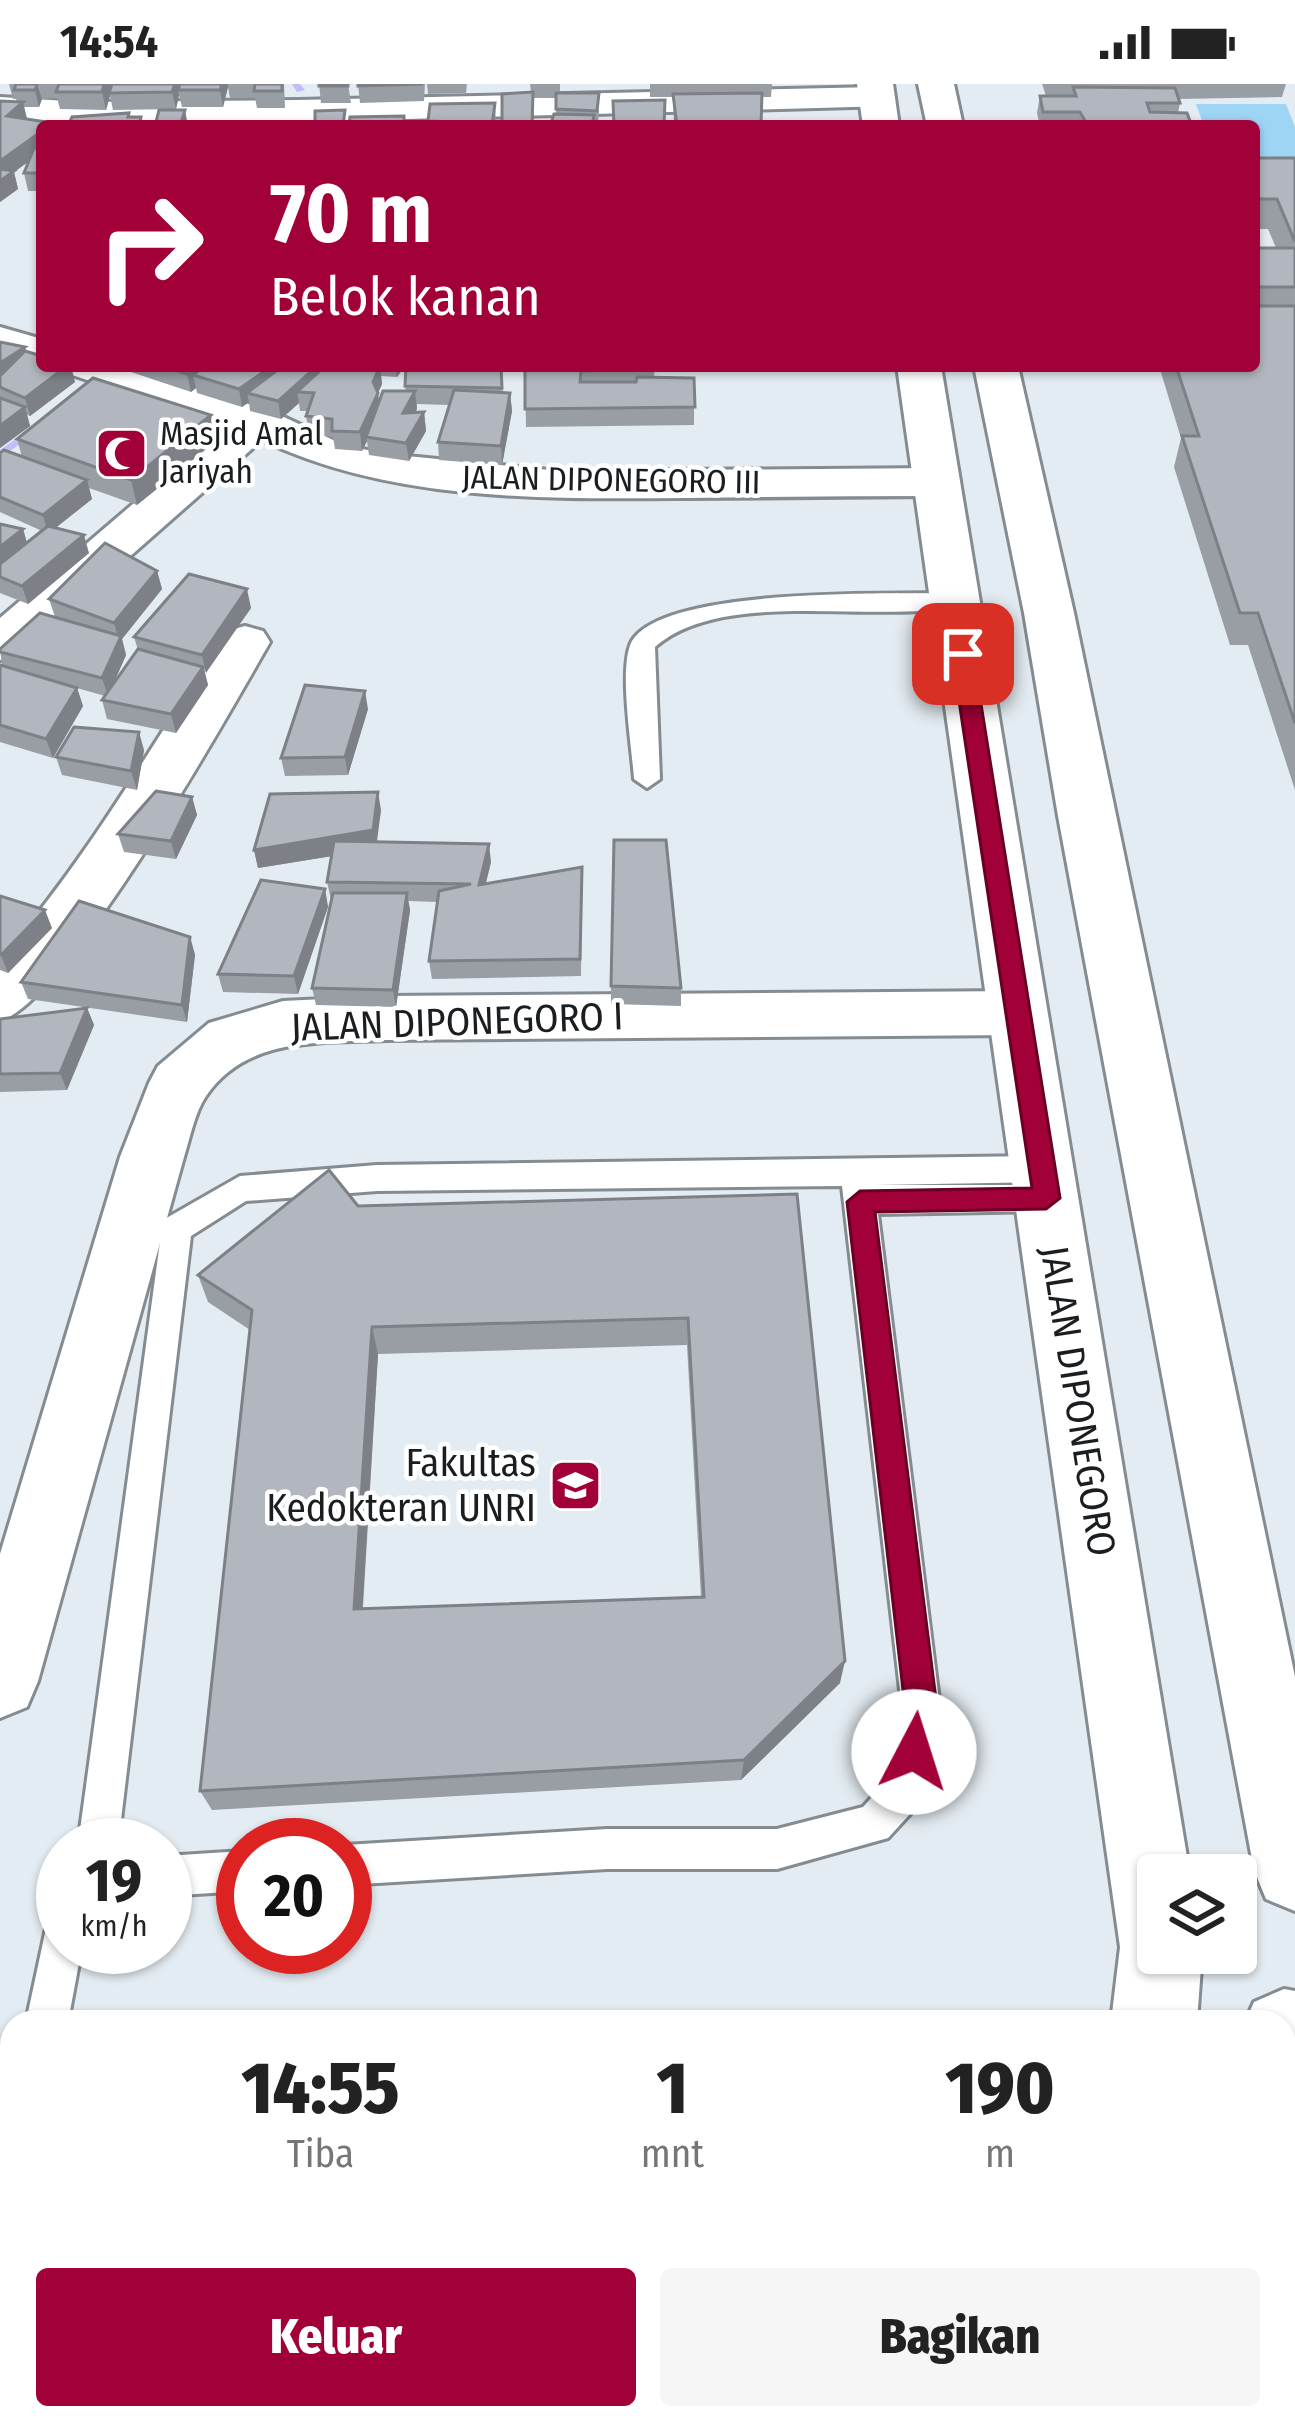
<!DOCTYPE html>
<html lang="id">
<style>
:root{--surface:#fff;--page:#f6f6f6;--text:#222;--muted:#767676;--accent:#a10038}
body{margin:0;font-family:"Fira Sans Condensed",sans-serif;background:var(--page);color:var(--text);height:100vh;display:flex;flex-direction:column;font-size:45px;white-space:nowrap}
*{box-sizing:border-box;margin:0}
p{font-size:39px;color:var(--muted)}
.icon{flex:none;width:66px;height:66px;fill:none;stroke:currentColor;stroke-width:2;stroke-linecap:round;stroke-linejoin:round}
.map{position:relative;flex:1;overflow:hidden}
.panel{position:absolute;left:0px;top:1926px;width:1296px;height:420px;display:flex;flex-direction:column;background:var(--surface);border-radius:36px 36px 0 0;box-shadow:0 3px 9px #0004}
.panel>*{flex:none}
.top-card{position:absolute;left:36px;top:36px;width:1224px;height:252px;border-radius:12px;box-shadow:0 3px 9px #0004;background:#a10038;color:#fff;overflow:hidden}
.buttons{position:absolute;left:1137px;top:1770px;display:grid;gap:24px}
.buttons a{display:grid;place-items:center;width:120px;height:120px;border-radius:12px;background:var(--surface);box-shadow:0 3px 9px #0004;font-size:60px}
.speed{position:absolute;left:36px;top:1734px;display:flex;gap:24px;font-size:60px;font-weight:700;text-align:center}
.speed>*{display:grid;place-content:center;width:156px;height:156px;border-radius:50%;background:var(--surface);box-shadow:0 3px 9px #0004;line-height:1}
.speed small{font-size:30px;font-weight:400}
.speed .limit{border:18px solid #d22;background:#fff;color:#111}
.pin{position:absolute;display:grid;place-items:center;width:102px;height:102px;color:#fff;margin:-51px;border-radius:24px;box-shadow:0 6px 18px #0006}
.me{position:absolute;width:132px;margin:-66px;rotate:5deg;stroke-linejoin:round;filter:drop-shadow(0 0 9px #0008)}
.turn{display:flex;align-items:center;gap:42px;height:252px;padding:0 36px;font-size:54px}
.turn .icon{width:156px;height:156px;stroke-width:2.5}
.turn b{display:block;font-size:84px;line-height:102px}
.eta{display:flex;justify-content:space-evenly;align-items:center;height:204px;text-align:center}
.eta b{font-size:72px;font-weight:800;line-height:84px}
.cta{display:flex;gap:24px;margin-top:auto;padding:24px 36px}
.cta a{flex:1;height:138px;border-radius:12px;background:var(--accent);color:#fff;font-size:48px;font-weight:800;line-height:138px;text-align:center}
.cta a+a{background:var(--page);color:var(--text)}
.status{display:flex;justify-content:space-between;align-items:center;height:84px;padding:0 60px;background:var(--surface);direction:ltr}
.status svg{height:33px;fill:currentColor}
.map>svg:first-child{display:block}
.green{fill:#9ed4f4}
.lines{fill:none;stroke-linecap:round;stroke-linejoin:round}
.stream{fill:#c4bbfd;fill-rule:evenodd}
.lane-casing{stroke:#848c91;stroke-width:6}
.street-casing{stroke:#848c91;stroke-width:6}
.primary-casing{stroke:#848c91;stroke-width:6}
.lane{fill:#fff;fill-rule:evenodd}
.street{fill:#fff;fill-rule:evenodd}
.primary{fill:#fff;fill-rule:evenodd}
.wall{fill:#999da4;fill-rule:evenodd}
.shaded-wall{fill:#7d8086}
.building{fill:#b2b7bf;stroke:#7d8086;stroke-width:3;fill-rule:evenodd}
.route{fill:#a10038;stroke:#690024;stroke-width:3}
.labels{text-anchor:middle;dominant-baseline:central;stroke-width:9;stroke-linejoin:round;paint-order:stroke}
.far-poi-label{font-size:33px;fill:#1b1e20;stroke:#fff;text-anchor:start}
.far-street-label{font-size:33px;fill:#1b1e20;stroke:#fff}
.street-label{font-size:39px;fill:#1b1e20;stroke:#fff}
.poi-label{font-size:39px;fill:#1b1e20;stroke:#fff;text-anchor:end}
</style>
<div class="status"><b>14:54</b><svg viewBox="0 0 49 12"><path d="M0 12V9h3v3zM5 12V6h3v6zM10 12V3h3v9zM15 12V0h3v12zM26 1h20v11H26zM47 4h2v5h-2z"/></svg></div>
<div class="map">
<svg width="1295" height="2346" viewBox="0 0 1295 2346">
<rect width="100%" height="100%" fill="#e3ecf2"/>
<g class="green">
<polygon points="1196,20 1286,20 1295,43 1295,101 1254,101 1254,42 1204,42"/>
<polygon points="79,2334 933,2334 940,2346 77,2346"/>
</g>
<g class="lines">
<g class="stream">
<polygon points="292,0 300,0 305,6 297,8"/>
<polygon points="33,343 39,346 37,348 0,374 0,366"/>
</g>
<defs>
<g id="lane">
<path d="M954,509L963,511V521C879,542 724,502 655,563L660,695L647,704L634,695C632,664 618,582 632,557C664,503 893,510 954,509Z"/>
<polygon points="1041,1072 1052,1076 1057,1085 1052,1094 1041,1098 875,1101 1046,1101 1057,1105 1062,1114 1057,1123 1046,1127 878,1130 941,1632 921,1718 888,1754 777,1785 607,1785 345,1801 345,1761 607,1745 777,1745 863,1723 889,1694 903,1632 842,1102 377,1107 246,1117 191,1152 118,1761 78,1761 163,1136 240,1092 377,1081"/>
<polygon points="243,1767 243,1807 165,1812 165,1772"/>
<polygon points="63,1829 63,1863 82,1863 68,1938 26,1938 48,1835"/>
</g>
<g id="street">
<polygon points="877,3 890,6 895,14 890,22 298,38 84,40 0,35 0,13 84,18 298,16"/>
<polygon points="0,243 42,255 42,281 0,269"/>
<path d="M65,282H131L273,328L344,361L386,370L560,387L936,384L952,388L959,398L952,408L936,412C853,412 770,413 687,414C545,415 392,418 262,356L18,571L0,576V534L225,341L72,291Z"/>
<path d="M245,542L263,547L270,558C228,631 69,916 0,937V875C90,772 152,660 227,547Z"/>
<path d="M1017,907L1038,913L1047,929L1038,945L1017,951L385,956C322,959 247,952 206,1012C195,1028 190,1054 184,1073L38,1597L27,1623L0,1634V1470L120,1073L149,999L158,982L209,939L283,917L385,912Z"/>
</g>
<g id="primary">
<polygon points="857,0 893,0 899,42 863,42"/>
<polygon points="918,0 954,0 963,42 927,42"/>
<polygon points="897,282 941,282 1190,1791 1158,1791 1158,1869 1202,1869 1197,1938 1111,1938 1120,1863"/>
<polygon points="974,282 1018,282 1074,529 1295,1593 1295,1827 1266,1815 1254,1786 1058,732 1024,529"/>
<polygon points="1284,1905 1295,1907 1295,1993 1284,1991 1284,1938 1245,1938 1254,1918"/>
<polygon points="0,1998 12,2003 12,2091 0,2086"/>
<polygon points="1069,2334 1171,2334 1176,2345 1074,2346"/>
</g>
</defs>
<use href="#lane" class="lane-casing"/>
<use href="#street" class="street-casing"/>
<use href="#primary" class="primary-casing"/>
<use href="#lane" class="lane"/>
<use href="#street" class="street"/>
<use href="#primary" class="primary"/>
</g>
<g class="wall">
<polygon points="9,0 284,0 285,24 257,24 255,14 230,14 228,3 223,23 182,23 179,11 176,25 113,26 110,12 106,26 60,25 57,14 42,15 39,23 24,23 27,35 53,39 54,42 42,42 42,107 28,107 24,89 29,77 14,88 18,105 0,118 0,17 17,18 16,15 13,15"/>
<polygon points="319,0 348,0 351,19 321,19"/>
<polygon points="358,0 425,0 424,17 360,19"/>
<polygon points="427,0 467,0 466,9 428,10"/>
<polygon points="530,0 560,0 560,9 599,26 598,42 550,42 556,30 556,14 534,14 533,42 502,42 531,8"/>
<polygon points="650,0 772,0 771,13 762,13 761,42 674,42 673,13 650,13"/>
<polygon points="1042,0 1286,0 1282,13 1179,15 1180,19 1178,29 1192,42 1040,42 1037,29 1040,12 1046,12"/>
<polygon points="495,19 496,42 428,42 428,37"/>
<polygon points="1254,74 1295,74 1295,706 1248,561 1230,561 1174,383 1181,354 1159,282 1254,282 1254,164 1276,164 1268,145 1254,145"/>
<polygon points="0,258 27,268 75,298 30,332 27,331 30,342 0,364"/>
<polygon points="130,282 405,282 397,293 381,292 382,300 378,309 379,318 406,307 405,302 501,282 503,309 510,309 512,327 502,381 439,376 438,358 449,321 417,320 416,329 424,328 426,347 409,377 369,371 367,357 362,367 335,365 333,353 309,350 306,332 307,327 300,327 299,319 281,335 250,327 249,318 242,323 197,309 196,304 191,308 131,288"/>
<polygon points="525,282 655,282 654,294 694,294 694,341 526,343"/>
<polygon points="17,355 216,357 137,421 89,404 92,415 55,444 89,469 28,520 0,509 0,440 23,445 27,459 42,447 0,428 0,369 22,373"/>
<polygon points="157,487 162,505 122,555 126,571 113,601 138,566 134,553 251,524 205,588 208,601 176,649 107,635 102,616 105,612 77,604 83,622 53,674 0,658 0,581 2,582 0,565 55,533 49,515"/>
<polygon points="368,625 348,691 285,692 281,674"/>
<polygon points="144,666 137,706 62,691 56,673"/>
<polygon points="192,713 197,731 176,775 124,768 118,750"/>
<polygon points="381,726 376,758 491,778 486,799 582,783 581,892 432,895 429,877 438,818 408,817 410,826 396,923 316,921 312,904 331,816 327,798 332,772 258,784 254,766"/>
<polygon points="325,805 328,823 298,910 223,908 218,890"/>
<polygon points="0,812 52,844 8,889 0,886"/>
<polygon points="190,853 195,871 187,938 28,915 21,898"/>
<polygon points="611,902 681,904 681,922 611,920"/>
<polygon points="87,924 94,941 67,1006 0,1008 0,935"/>
<path d="M797,1110L840,1599L741,1696L212,1726L200,1707L250,1246L208,1218L198,1191L358,1122ZM687,1261L701,1513L363,1524L378,1270Z"/>
</g>
<g class="shaded-wall">
<polygon points="37,0 42,15 39,23 35,6"/>
<polygon points="104,0 113,0 106,26 102,8"/>
<polygon points="175,0 182,0 178,6 179,11 176,25 172,8"/>
<polygon points="222,0 228,0 228,3 223,23 220,6"/>
<polygon points="23,18 27,35 7,32"/>
<polygon points="185,26 188,42 180,42"/>
<polygon points="42,47 42,68 14,88 18,105 0,118 0,77"/>
<polygon points="25,263 31,281 0,300 0,279"/>
<polygon points="67,282 71,282 75,298 30,332 25,314"/>
<polygon points="197,282 225,282 193,291 196,304 191,308 187,290"/>
<polygon points="272,282 302,282 247,309 249,318 242,323 239,305"/>
<polygon points="317,282 329,282 297,308 299,319 281,335 278,317"/>
<polygon points="380,282 382,300 378,309 380,327 366,353 367,357 362,367 360,348 373,298"/>
<polygon points="395,282 405,282 397,293"/>
<polygon points="415,307 417,325 405,347 403,329"/>
<polygon points="510,309 512,327 502,381 501,362"/>
<polygon points="25,323 30,342 0,364 0,342"/>
<polygon points="424,328 426,347 409,377 406,359"/>
<polygon points="211,331 216,357 137,421 131,396"/>
<polygon points="87,396 92,415 48,450 43,431"/>
<polygon points="23,445 28,463 0,486 0,463"/>
<polygon points="84,451 89,469 28,520 22,502"/>
<polygon points="157,487 162,505 122,555 126,571 108,612 102,594 119,556 114,539"/>
<polygon points="247,505 251,524 206,589 202,571"/>
<polygon points="203,583 208,601 176,649 171,630"/>
<polygon points="77,604 83,622 53,674 46,655"/>
<polygon points="365,607 368,625 348,691 345,673"/>
<polygon points="139,648 144,666 137,706 131,687"/>
<polygon points="378,708 381,726 376,765 258,784 254,766"/>
<polygon points="192,713 197,731 176,775 171,757"/>
<polygon points="489,760 491,778 481,818 479,801"/>
<polygon points="325,805 328,823 298,910 294,892"/>
<polygon points="407,809 410,826 396,923 393,906"/>
<polygon points="45,826 52,844 8,889 1,871"/>
<polygon points="190,853 195,871 187,938 182,921"/>
<polygon points="87,924 94,941 67,1006 60,989"/>
<polygon points="372,1243 378,1270 361,1547 354,1525"/>
<polygon points="845,1577 840,1599 741,1696 744,1676"/>
</g>
<g class="building">
<polygon points="16,0 37,0 35,6 14,6"/>
<polygon points="59,0 104,0 102,8 56,8"/>
<polygon points="112,0 175,0 172,8 109,9"/>
<polygon points="180,0 222,0 220,6 178,6"/>
<polygon points="255,0 282,0 282,7 254,7"/>
<rect x="319" y="0" width="29" height="2"/>
<polygon points="358,0 423,0 358,2"/>
<polygon points="1073,3 1175,4 1180,19 1147,19 1150,28 1187,29 1192,42 1088,42 1080,28 1043,28 1040,12 1076,12"/>
<polygon points="533,8 532,42 502,42 502,10"/>
<polygon points="556,9 599,9 597,27 556,25"/>
<polygon points="762,9 761,42 677,42 673,10"/>
<polygon points="665,16 664,42 614,42 613,17"/>
<polygon points="0,17 23,18 7,32 53,39 50,42 42,42 42,47 0,77"/>
<polygon points="495,19 492,42 452,42 453,38 428,37 430,20"/>
<polygon points="159,26 185,26 180,42 155,42"/>
<polygon points="345,26 343,42 315,42 315,27"/>
<polygon points="129,29 128,33 141,33 139,42 68,42 72,33"/>
<polygon points="554,30 594,31 592,42 550,42"/>
<polygon points="404,32 404,42 349,42 350,33"/>
<polygon points="34,64 42,65 42,89 24,89"/>
<polygon points="1254,74 1295,74 1295,158 1277,115 1254,115"/>
<polygon points="0,85 14,87 0,97"/>
<rect x="1254" y="164" width="41" height="39"/>
<polygon points="1254,222 1295,222 1295,639 1258,529 1240,529 1182,352 1199,352 1176,282 1254,282"/>
<polygon points="0,258 25,263 0,279"/>
<polygon points="25,267 42,272 42,282 67,282 25,314 0,303 0,292"/>
<polygon points="163,282 197,282 187,290"/>
<polygon points="205,282 272,282 239,305 193,291"/>
<polygon points="294,282 317,282 278,317 247,309 280,284 292,284"/>
<polygon points="325,282 380,282 373,298 378,309 360,348 332,347 332,335 306,332 314,309 297,308"/>
<polygon points="406,282 501,282 502,304 405,302"/>
<polygon points="525,282 654,282 654,285 581,287 580,298 636,298 637,293 694,294 695,323 525,325"/>
<polygon points="93,294 211,331 131,396 17,355"/>
<polygon points="454,306 510,309 501,362 438,358"/>
<polygon points="383,307 415,307 403,329 424,328 406,359 366,353"/>
<polygon points="0,314 25,323 0,342"/>
<polygon points="4,366 87,396 43,431 0,413 0,369"/>
<polygon points="0,440 23,445 0,463"/>
<polygon points="48,442 84,451 22,502 0,493 0,480"/>
<polygon points="105,459 157,487 114,539 49,515"/>
<polygon points="189,490 247,505 202,571 134,553"/>
<polygon points="40,529 121,552 102,594 0,568 0,565"/>
<polygon points="138,565 203,583 171,630 102,616"/>
<polygon points="0,581 77,604 46,655 0,641"/>
<polygon points="305,601 365,607 345,673 281,674"/>
<polygon points="74,643 139,648 131,687 56,673"/>
<polygon points="156,707 192,713 171,757 118,750"/>
<polygon points="378,708 373,746 254,766 270,710"/>
<polygon points="614,756 666,756 681,904 611,902"/>
<polygon points="334,757 489,760 479,801 582,783 580,875 429,877 439,807 471,800 327,798"/>
<polygon points="261,796 325,805 294,892 218,890"/>
<polygon points="333,809 407,809 393,906 312,904"/>
<polygon points="0,812 45,826 1,871 0,871"/>
<polygon points="79,817 190,853 182,921 21,898"/>
<polygon points="87,924 60,989 0,990 0,935"/>
<path d="M329,1086L358,1122L797,1110L845,1577L744,1676L200,1707L252,1226L198,1191ZM688,1234L704,1513L354,1525L372,1243Z"/>
</g>
<polygon class="route" points="963,563 973,570 1060,1114 1046,1125 875,1128 938,1632 926,1680 914,1684 903,1680 898,1668 906,1632 847,1118 860,1107 1032,1104 952,570"/>
<defs>
<symbol id="mosque-square" viewBox="-11 -11 22 22"><rect x="-9" y="-9" width="18" height="18" rx="4" fill="#a10038" stroke="#fff"/><path d="M3.5-4.9A6 6 0 1 0 3.5 4.9A5 5 0 1 1 3.5-4.9Z" fill="#fff"/></symbol>
<symbol id="university-square" viewBox="-11 -11 22 22"><rect x="-9" y="-9" width="18" height="18" rx="4" fill="#a10038" stroke="#fff"/><path d="M0-5L7-2L0 1L-7-2ZM-4 1L0 2.5L4 1V4Q0 6-4 4Z" fill="#fff"/></symbol>
</defs>
<g fill-rule="evenodd">
<use href="#mosque-square" x="92" y="340" width="59" height="59"/>
<use href="#university-square" x="546" y="1372" width="59" height="59"/>
</g>
<g class="labels">
<g class="far-poi-label">
<text x="160" y="350">Masjid Amal<tspan x="160" dy="38">Jariyah</tspan></text>
</g>
<g class="far-street-label">
<text transform="translate(611 396) rotate(1)">JALAN DIPONEGORO III</text>
</g>
<g class="street-label">
<text transform="translate(457 938) rotate(-2)">JALAN DIPONEGORO I</text>
<text transform="translate(1078 1317) rotate(81)">JALAN DIPONEGORO</text>
</g>
<g class="poi-label">
<text x="536" y="1379">Fakultas<tspan x="536" dy="45">Kedokteran UNRI</tspan></text>
</g>
</g>
</svg>
<div class="buttons">
<a><svg class="icon" aria-label="layers" viewBox="0 0 24 24"><path d="M12 4l9 5-9 5-9-5zM3 14l9 5 9-5"/></svg></a>
</div>
<div class="speed"><div>19<small>km/h</small></div><div class="limit">20</div></div>
<div class="pin" style="left:963px;top:570px;background:#d93025"><svg class="icon" aria-label="arrive" viewBox="0 0 24 24"><path d="M6 21V4h12l-3 4 3 4H6"/></svg></div>
<svg class="me" style="left:914px;top:1668px" viewBox="-20 -20 40 40"><circle r="19" fill="#fff"/><path d="M0-13L10 11 0 6-10 11z" fill="#a10038"/></svg>
<div class="top-card">
<div class="turn"><svg class="icon" aria-label="right" viewBox="0 0 24 24"><path d="M7 20v-9h11M14 6l5 5-5 5"/></svg><div><b>70 m</b>Belok kanan</div></div>
</div>
<section class="panel">
<div class="eta">
<div><b>14:55</b><p>Tiba</p></div>
<div><b>1</b><p>mnt</p></div>
<div><b>190</b><p>m</p></div>
</div>
<div class="cta"><a>Keluar</a><a>Bagikan</a></div>
</section>
</div>
